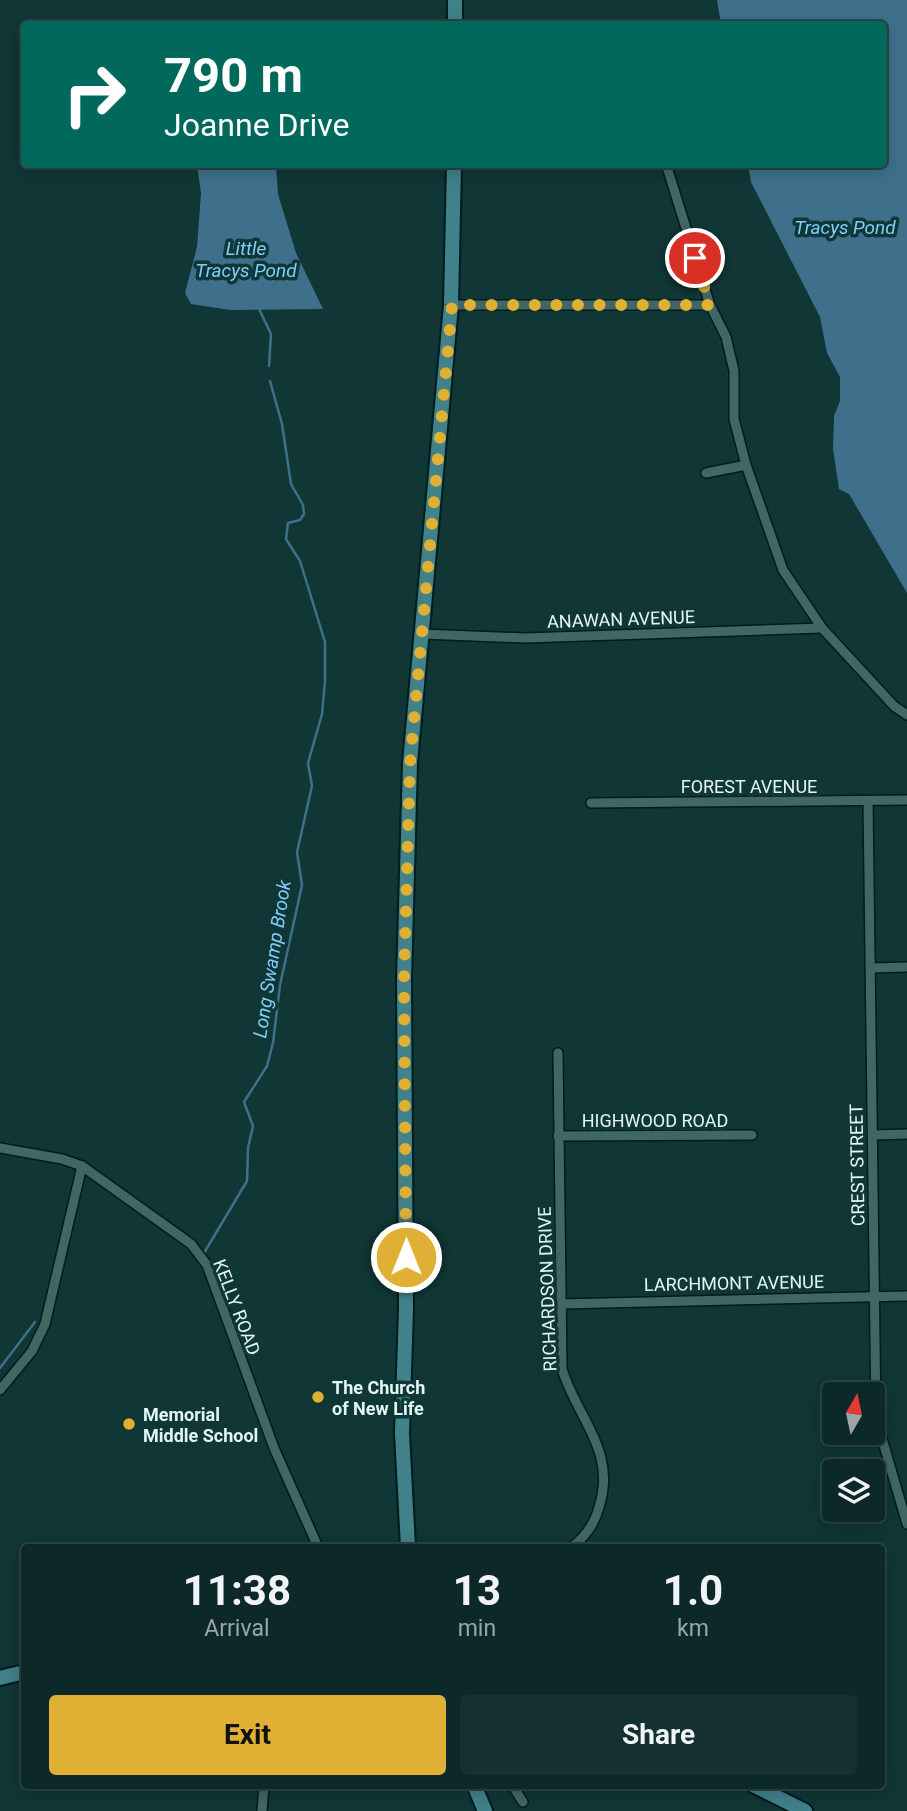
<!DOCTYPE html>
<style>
:root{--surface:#0c2828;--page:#153030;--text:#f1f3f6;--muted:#9aa6a8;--line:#2c4445;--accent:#dfb033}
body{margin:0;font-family:Roboto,sans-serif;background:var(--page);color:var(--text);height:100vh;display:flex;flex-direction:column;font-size:26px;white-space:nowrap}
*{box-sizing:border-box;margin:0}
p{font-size:23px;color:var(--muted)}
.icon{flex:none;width:38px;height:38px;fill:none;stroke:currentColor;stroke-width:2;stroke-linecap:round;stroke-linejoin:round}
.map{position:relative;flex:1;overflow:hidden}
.drawer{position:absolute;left:21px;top:1544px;width:864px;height:245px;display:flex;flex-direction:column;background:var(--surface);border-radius:7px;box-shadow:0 4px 18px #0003,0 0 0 2px var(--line)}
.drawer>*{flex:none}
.guide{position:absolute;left:21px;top:21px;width:866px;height:147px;border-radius:7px;box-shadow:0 4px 18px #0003,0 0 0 2px var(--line);background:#00695c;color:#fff;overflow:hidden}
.needle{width:46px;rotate:9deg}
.fabs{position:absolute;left:822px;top:1382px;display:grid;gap:14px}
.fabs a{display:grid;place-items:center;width:63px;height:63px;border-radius:7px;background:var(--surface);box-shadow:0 4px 18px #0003,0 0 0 2px var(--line);font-size:35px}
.pin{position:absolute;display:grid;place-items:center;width:60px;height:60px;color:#fff;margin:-30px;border:4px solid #fff;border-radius:50%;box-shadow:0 2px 7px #0007}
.me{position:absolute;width:77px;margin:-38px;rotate:0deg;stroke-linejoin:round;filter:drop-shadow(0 0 5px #0008)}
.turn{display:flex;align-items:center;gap:24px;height:147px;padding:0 28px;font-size:32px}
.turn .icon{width:91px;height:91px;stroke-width:2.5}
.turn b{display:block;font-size:49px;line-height:60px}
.eta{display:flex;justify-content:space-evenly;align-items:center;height:119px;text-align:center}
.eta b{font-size:42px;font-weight:700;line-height:49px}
.cta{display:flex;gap:14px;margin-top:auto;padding:14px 28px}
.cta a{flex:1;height:80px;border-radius:7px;background:var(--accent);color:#111;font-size:28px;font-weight:700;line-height:80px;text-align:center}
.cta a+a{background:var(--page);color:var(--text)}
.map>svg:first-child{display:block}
.water{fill:#3e708c}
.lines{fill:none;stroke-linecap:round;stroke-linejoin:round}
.stream{stroke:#3e708c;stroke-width:2.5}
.street-casing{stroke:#011c1c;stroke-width:12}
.primary-casing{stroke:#011c1c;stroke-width:18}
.street{stroke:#416765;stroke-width:9}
.primary{stroke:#41818a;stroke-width:14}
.route{stroke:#dfb033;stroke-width:12;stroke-dasharray:0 21.6}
.poi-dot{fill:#dfb033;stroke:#103635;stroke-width:2.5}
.labels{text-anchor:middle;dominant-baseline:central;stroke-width:7;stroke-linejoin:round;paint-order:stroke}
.street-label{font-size:18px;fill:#e2f6f5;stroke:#103635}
.poi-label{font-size:18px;font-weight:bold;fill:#e2f6f5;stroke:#103635;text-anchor:start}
.water-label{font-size:19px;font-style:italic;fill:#7fcefa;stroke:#103635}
</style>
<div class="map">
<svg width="907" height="1811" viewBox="0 0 907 1811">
<rect width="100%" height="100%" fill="#103635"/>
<g class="water">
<polygon points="717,0 907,0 907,593 849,494 839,489 833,449 834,416 840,401 840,377 827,353 820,317 751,182 748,165 884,164 884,24 721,24"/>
<polygon points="197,165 276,165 278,194 296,253 323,309 230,310 191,304 185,293 197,247 201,193"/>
</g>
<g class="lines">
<g class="stream">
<polyline points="259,309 271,334 269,366"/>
<polyline points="204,1253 247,1181 248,1148 253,1126 244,1102 267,1066 273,1043 280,985 302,885 297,852 312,786 308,763 322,714 325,681 325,642 300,561 286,539 288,523 300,520 304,514 303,505 291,484 282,424 270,381"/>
<polyline points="0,1368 35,1322"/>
</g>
<defs>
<g id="street">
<polyline points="666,164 710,305 726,337 734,371 734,419 746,465 783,570 822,628 894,706 907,715"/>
<polyline points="451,305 710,305"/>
<polyline points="706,473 746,465"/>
<polyline points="422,634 525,638 822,628"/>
<polyline points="868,801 876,1418 907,1524"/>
<polyline points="591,803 907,800"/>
<polyline points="871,968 907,967"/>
<path d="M558,1053L562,1369C578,1420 617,1451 599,1507C595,1523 585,1537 572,1547"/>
<polyline points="873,1135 907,1134"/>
<polyline points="558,1136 752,1135"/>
<polyline points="0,1148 62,1159 82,1166 191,1244 207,1265 274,1448 318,1547"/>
<polyline points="561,1304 907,1296"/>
<polyline points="0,1390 32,1351 45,1324 82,1166"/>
<polyline points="512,1785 523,1802"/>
<polyline points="262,1811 264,1785"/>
</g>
<g id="primary">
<polyline points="455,0 455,24"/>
<polyline points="408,1547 402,1433 406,1309 404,980 410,763 451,305 454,164"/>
<polyline points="0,1678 24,1672"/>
<polyline points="474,1785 485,1811"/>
<polyline points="753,1785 805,1811"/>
</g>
</defs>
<use href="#street" class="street-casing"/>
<use href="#primary" class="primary-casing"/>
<use href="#street" class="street"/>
<use href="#primary" class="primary"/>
</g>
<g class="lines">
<polyline class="route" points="406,1257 404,980 410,763 452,305 710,305 695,258"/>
</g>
<g class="poi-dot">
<circle cx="318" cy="1397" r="7"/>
<circle cx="129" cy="1424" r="7"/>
</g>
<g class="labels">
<g class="street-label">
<text transform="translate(621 619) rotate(-2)">ANAWAN AVENUE</text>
<text x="749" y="786">FOREST AVENUE</text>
<text x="655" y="1120">HIGHWOOD ROAD</text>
<text transform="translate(857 1165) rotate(-91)">CREST STREET</text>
<text transform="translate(734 1283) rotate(-1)">LARCHMONT AVENUE</text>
<text transform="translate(547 1289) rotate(-92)">RICHARDSON DRIVE</text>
<text transform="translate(237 1307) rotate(69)">KELLY ROAD</text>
</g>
<g class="poi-label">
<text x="332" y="1387">The Church<tspan x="332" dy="21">of New Life</tspan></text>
<text x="143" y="1414">Memorial<tspan x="143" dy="21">Middle School</tspan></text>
</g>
<g class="water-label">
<text x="845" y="227">Tracys Pond</text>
<text x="246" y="248">Little<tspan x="246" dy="22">Tracys Pond</tspan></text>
<text transform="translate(272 959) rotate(-81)">Long Swamp Brook</text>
</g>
</g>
</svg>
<div class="fabs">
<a><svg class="needle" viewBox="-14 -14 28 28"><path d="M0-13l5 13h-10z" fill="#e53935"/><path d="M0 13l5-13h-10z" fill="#9aa6a8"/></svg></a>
<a><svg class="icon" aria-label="layers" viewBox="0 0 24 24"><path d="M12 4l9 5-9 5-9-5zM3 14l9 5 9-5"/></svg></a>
</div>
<div class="pin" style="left:695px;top:258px;background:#d93025"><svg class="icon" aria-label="arrive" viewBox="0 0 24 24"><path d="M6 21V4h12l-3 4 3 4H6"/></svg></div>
<svg class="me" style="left:406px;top:1257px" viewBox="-20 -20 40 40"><circle r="17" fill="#dfb033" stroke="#fff" stroke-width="3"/><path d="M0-11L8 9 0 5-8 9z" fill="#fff"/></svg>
<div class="guide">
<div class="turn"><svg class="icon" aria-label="right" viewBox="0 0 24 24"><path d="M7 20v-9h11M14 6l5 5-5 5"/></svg><div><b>790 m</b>Joanne Drive</div></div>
</div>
<section class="drawer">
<div class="eta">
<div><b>11:38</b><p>Arrival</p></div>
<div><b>13</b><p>min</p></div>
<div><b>1.0</b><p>km</p></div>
</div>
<div class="cta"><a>Exit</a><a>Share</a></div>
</section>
</div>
